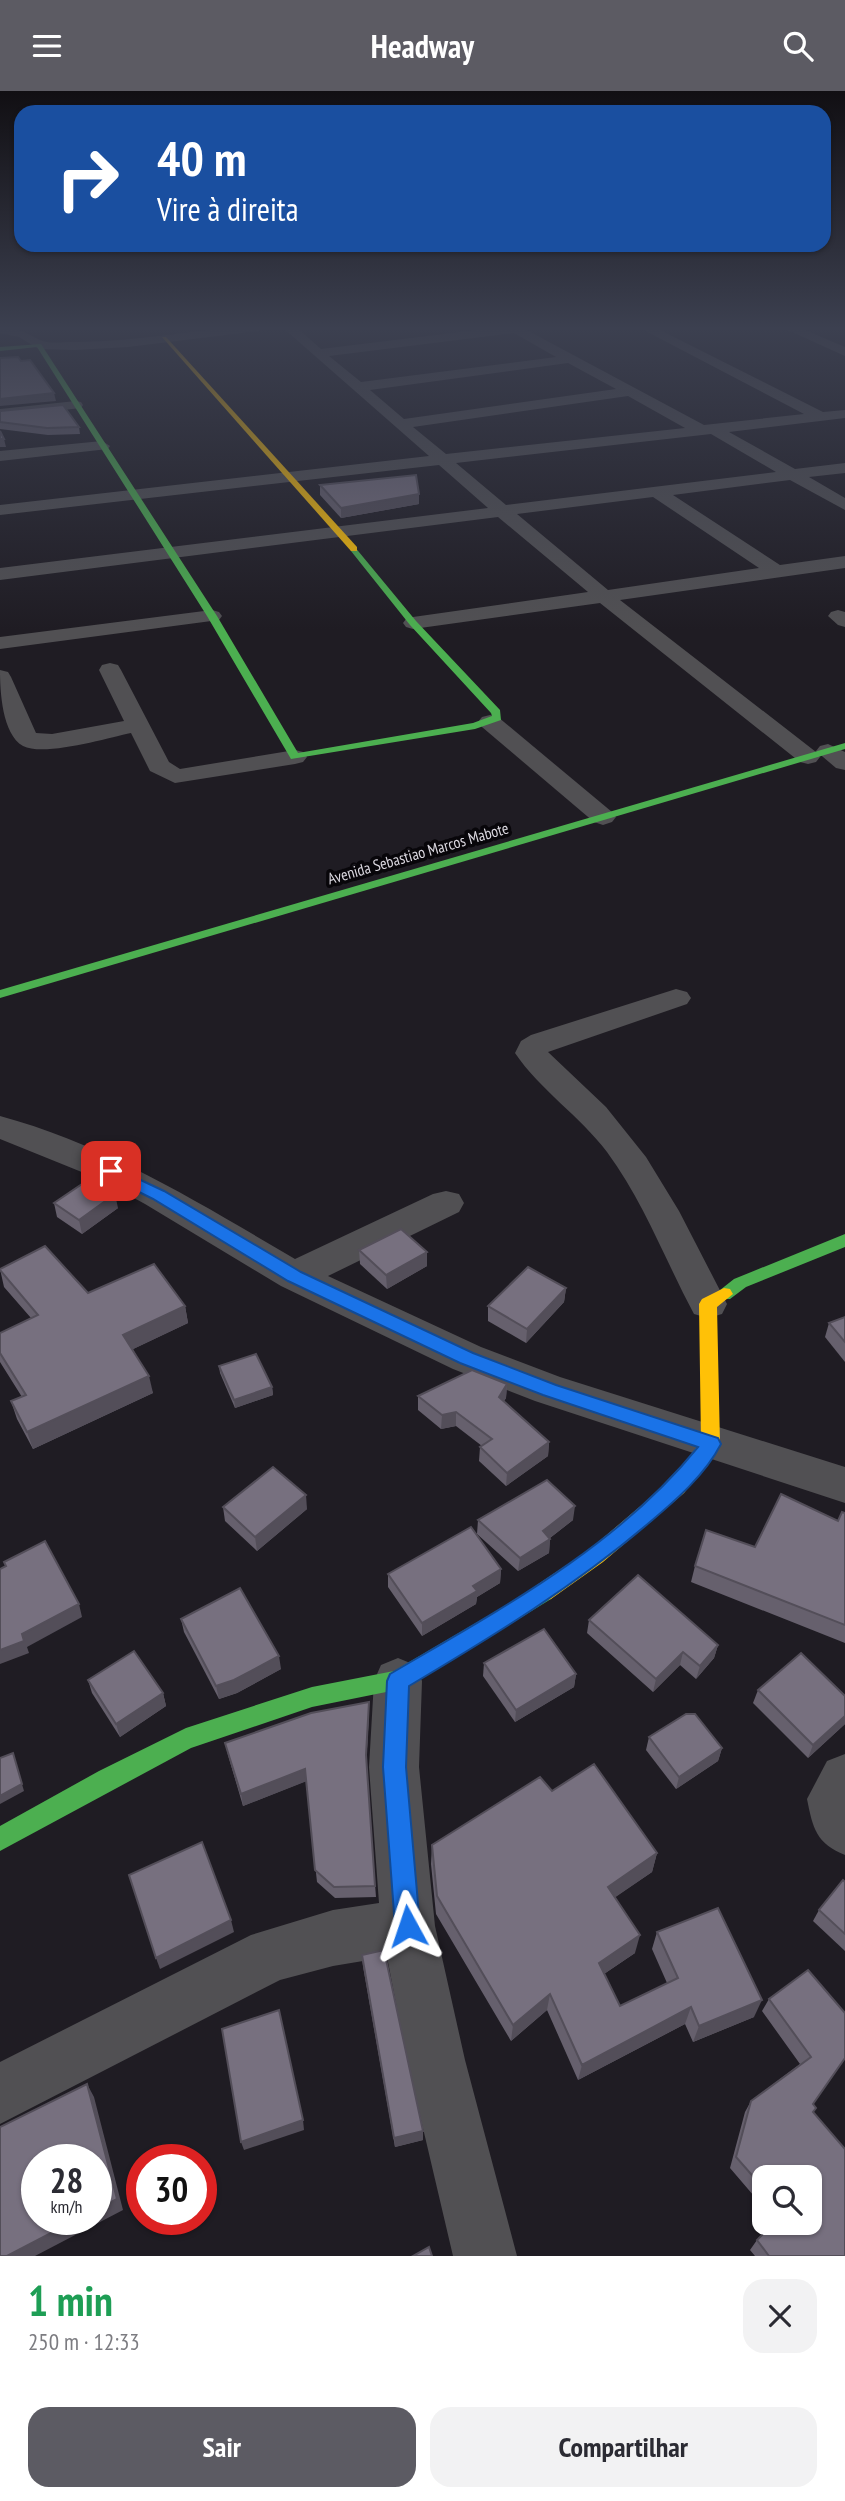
<!DOCTYPE html>
<html lang="pt">
<meta charset="utf-8">
<style>
:root{--surface:#fff;--page:#f2f2f3;--text:#2b2b33;--muted:#7c7c81;--accent:#5c5b63}
body{margin:0;font-family:"PT Sans Narrow",sans-serif;background:var(--page);color:var(--text);height:100vh;display:flex;flex-direction:column;font-size:26px;white-space:nowrap}
*{box-sizing:border-box;margin:0}
p{font-size:23px;color:var(--muted)}
.icon{flex:none;width:38px;height:38px;fill:none;stroke:currentColor;stroke-width:2;stroke-linecap:round;stroke-linejoin:round}
.map{position:relative;height:2165px;overflow:hidden}
.details{display:flex;flex-direction:column;background:var(--surface);flex:1}
.details>*{flex:none}
.guide{position:absolute;left:14px;top:14px;width:817px;height:147px;border-radius:21px;box-shadow:0 2px 5px #0004;background:#1a4fa0;color:#fff;overflow:hidden}
.tools{position:absolute;left:752px;top:2074px;display:grid;gap:14px}
.tools a{display:grid;place-items:center;width:70px;height:70px;border-radius:14px;background:var(--surface);box-shadow:0 2px 5px #0004;font-size:35px}
.speed{position:absolute;left:21px;top:2053px;display:flex;gap:14px;font-size:35px;font-weight:700;text-align:center}
.speed>*{display:grid;place-content:center;width:91px;height:91px;border-radius:50%;background:var(--surface);box-shadow:0 2px 5px #0004;line-height:1}
.speed small{font-size:18px;font-weight:400}
.speed .limit{border:10px solid #d22;background:#fff;color:#111}
.pin{position:absolute;display:grid;place-items:center;width:60px;height:60px;color:#fff;margin:-30px;border-radius:14px;box-shadow:0 4px 10px #0006}
.me{position:absolute;width:77px;margin:-38px;rotate:355deg;stroke-linejoin:round;filter:drop-shadow(0 0 5px #0008)}
.turn{display:flex;align-items:center;gap:24px;height:147px;padding:0 28px;font-size:32px}
.turn .icon{width:91px;height:91px;stroke-width:2.5}
.turn b{display:block;font-size:49px;line-height:60px}
.round{display:grid;place-items:center;flex:none;width:74px;height:74px;border-radius:21px;background:var(--page)}
.summary{display:flex;align-items:center;justify-content:space-between;height:119px;padding:0 28px}
h1{font-size:42px;font-weight:700;line-height:52px;color:#1e9e55}
.primary-button{display:flex;gap:14px;margin-top:auto;padding:14px 28px}
.primary-button a{flex:1;height:80px;border-radius:21px;background:var(--accent);color:#fff;font-size:28px;font-weight:700;line-height:80px;text-align:center}
.primary-button a+a{background:var(--page);color:var(--text)}
header{display:flex;justify-content:space-between;align-items:center;height:91px;padding:0 28px;background:var(--accent);color:#fff;font-size:32px;font-weight:700}
.map>svg:first-child{display:block}
.lines{fill:none;stroke-linecap:round;stroke-linejoin:round}
.street{fill:#515053;fill-rule:evenodd}
.fast{fill:#4caf50;fill-rule:evenodd}
.slow{fill:#ffc107;fill-rule:evenodd}
.wall{fill:#66606d}
.shaded-wall{fill:#534e59}
.building{fill:#77707f;stroke:#534e59;stroke-width:2}
.route{fill:#1a73e8;stroke:#114b97;stroke-width:2}
.labels{text-anchor:middle;dominant-baseline:central;stroke-width:7;stroke-linejoin:round;paint-order:stroke}
.far-street-label{font-size:16px;fill:#dad7df;stroke:#08060a}
</style>
<header><svg class="icon" aria-label="menu" viewBox="0 0 24 24"><path d="M4 6h16M4 12h16M4 18h16"/></svg>Headway<svg class="icon" aria-label="search" viewBox="0 0 24 24"><circle cx="10" cy="10" r="6"/><path d="M15 15l6 6"/></svg></header>
<div class="map">
<svg width="845" height="2165" viewBox="0 0 845 2165">
<rect width="100%" height="100%" fill="#1f1c23"/>
<g class="lines">
<g class="street">
<path d="M0,236C17,236 26,242 40,249C48,253 63,251 72,251C137,252 201,236 265,236L259,240L128,256L75,259L39,258L19,246L0,242Z"/>
<path d="M282,236H296L321,258L501,236H521L704,334L804,323L638,236H654L823,321L845,319V327L729,341L795,378L845,372V382L809,386L845,407V419L790,389L673,404L780,474L845,465V477L620,509L816,661L820,666L816,671L808,673L800,671L600,512L413,538L406,536L403,532L406,528L413,526L588,501L498,426L0,489V477L488,417L439,374L0,424V414L429,365ZM514,242L556,266L361,291L329,265ZM568,272L616,298L404,328L370,299ZM628,305L685,337L446,363L413,336ZM711,343L776,381L506,414L456,372ZM653,406L759,477L608,499L517,423Z"/>
<polygon points="781,236 798,236 845,256 845,265"/>
<polygon points="76,310 81,311 83,314 81,317 0,326 0,318"/>
<polygon points="102,350 110,355 108,358 0,370 0,360"/>
<polygon points="212,519 219,521 222,525 219,529 0,558 0,546"/>
<polygon points="838,519 845,521 845,536 838,534 828,525 831,521"/>
<path d="M110,572L118,574L121,579L169,671L180,678L295,659L303,661L307,666L303,671L295,673L175,692L150,680L131,642C107,647 44,666 23,655C2,643 0,600 0,579L8,581L11,586L36,642L52,643L124,630L99,579L102,574Z"/>
<polygon points="490,624 498,626 612,721 616,726 612,731 603,734 594,731 482,636 478,631 482,626"/>
<polygon points="828,653 845,661 845,679 836,677 816,660 820,655"/>
<path d="M676,898L687,901L691,907L687,913L548,961L606,1016L646,1066L679,1120L727,1213L722,1223L708,1227L694,1223C665,1169 644,1111 607,1061C580,1025 540,999 515,962L521,950L531,944Z"/>
<path d="M0,1025C107,1054 201,1113 295,1168L433,1103L446,1100L459,1103L464,1112L459,1121L328,1185L481,1256L560,1286L845,1376V1412L535,1310L453,1278L281,1195L145,1113L99,1088L0,1048Z"/>
<polygon points="398,1567 415,1574 422,1590 419,1676 435,1835 465,1969 517,2165 453,2165 407,1969 387,1866 333,1875 280,1889 0,2033 0,1971 251,1844 333,1819 379,1812 369,1676 374,1590 381,1574"/>
<path d="M845,1663V1764C816,1752 813,1738 807,1708L827,1670Z"/>
</g>
<g class="fast">
<polygon points="41,253 217,525 298,662 473,632 492,625 491,622 410,534 351,460 350,458 354,455 416,530 500,619 501,629 475,638 291,668 207,525 37,256 0,260 0,256"/>
<polygon points="845,652 845,658 0,907 0,899"/>
<polygon points="845,1143 845,1156 746,1196 730,1208 718,1208 715,1203 734,1188"/>
<polygon points="544,1492 551,1494 554,1501 551,1508 406,1597 312,1616 191,1657 0,1760 0,1735 99,1680 186,1637 312,1596 394,1580"/>
</g>
<g class="slow">
<polygon points="162,246 166,246 357,456 357,460 351,460"/>
<polygon points="724,1197 730,1198 733,1203 717,1216 720,1353 718,1359 684,1402 603,1471 551,1508 544,1510 537,1508 534,1501 537,1494 589,1459 670,1390 701,1351 699,1213 702,1208"/>
</g>
</g>
<g class="wall">
<polygon points="0,320 79,336 80,343 48,344 0,338"/>
<polygon points="320,394 419,413 341,427 320,404"/>
<polygon points="54,1112 118,1117 82,1143 57,1126"/>
<polygon points="359,1159 427,1175 387,1198 360,1173"/>
<polygon points="0,1178 88,1202 185,1215 188,1232 133,1258 153,1302 33,1358 17,1328 11,1310 22,1306 0,1271 0,1242 31,1227 4,1196"/>
<polygon points="566,1197 564,1211 526,1252 488,1230 488,1215"/>
<polygon points="845,1226 845,1271 825,1246 829,1232"/>
<polygon points="219,1275 272,1296 273,1304 235,1317 220,1282"/>
<polygon points="507,1293 506,1307 504,1310 549,1351 548,1365 506,1395 479,1370 480,1356 482,1355 456,1335 441,1338 418,1319 418,1305"/>
<polygon points="223,1416 307,1418 257,1460 225,1430"/>
<polygon points="845,1422 845,1552 691,1491 695,1475 838,1430"/>
<polygon points="478,1429 573,1429 550,1447 549,1462 518,1480 477,1443"/>
<polygon points="501,1478 500,1492 477,1506 476,1513 422,1545 388,1496 388,1483"/>
<polygon points="181,1528 281,1578 237,1602 219,1608 184,1541"/>
<polygon points="589,1529 718,1554 714,1567 696,1588 680,1574 653,1601 587,1542"/>
<polygon points="484,1572 576,1583 574,1596 515,1631 483,1585"/>
<polygon points="88,1589 163,1602 166,1615 120,1646 92,1602"/>
<polygon points="758,1599 845,1605 845,1633 808,1667 753,1612"/>
<polygon points="369,1623 366,1675 376,1806 335,1807 317,1791 306,1690 243,1715 228,1664 225,1652"/>
<polygon points="649,1646 722,1657 718,1670 676,1698 646,1659"/>
<polygon points="552,1700 657,1762 652,1781 615,1806 635,1862 604,1883 620,1915 667,1892 652,1858 657,1841 754,1926 693,1951 685,1933 578,1989 547,1919 511,1950 436,1823 431,1773 432,1754"/>
<polygon points="845,1791 845,1860 813,1830 819,1819"/>
<polygon points="362,1864 423,2049 395,2056 363,1875"/>
<polygon points="808,1879 813,2021 845,2165 755,2165 750,2159 757,2149 810,2132 765,2086 765,2118 730,2077 745,2021 751,2010 800,1973 762,1920 769,1908"/>
</g>
<g class="shaded-wall">
<polygon points="54,302 56,310 0,315 0,308"/>
<polygon points="0,348 4,348 6,356 0,356"/>
<polygon points="419,403 419,413 341,427 341,417"/>
<polygon points="115,1103 118,1117 82,1143 79,1129"/>
<polygon points="427,1161 427,1175 387,1198 386,1184"/>
<polygon points="566,1197 564,1211 526,1252 527,1238"/>
<polygon points="185,1215 188,1232 127,1261 123,1244"/>
<polygon points="149,1285 153,1302 33,1358 27,1341"/>
<polygon points="507,1293 506,1307 498,1320 499,1306"/>
<polygon points="272,1296 273,1304 235,1317 234,1309"/>
<polygon points="456,1321 456,1335 441,1338 442,1324"/>
<polygon points="549,1351 548,1365 506,1395 507,1382"/>
<polygon points="306,1404 307,1418 257,1460 255,1446"/>
<polygon points="575,1415 573,1429 542,1453 550,1448 549,1462 518,1480 520,1467 543,1440"/>
<polygon points="501,1478 500,1492 477,1506 476,1513 422,1545 422,1532 473,1495"/>
<polygon points="79,1513 82,1526 27,1556 29,1562 0,1573 0,1559 22,1543"/>
<polygon points="718,1554 714,1567 696,1588 700,1575"/>
<polygon points="683,1561 680,1574 653,1601 656,1588"/>
<polygon points="279,1565 281,1578 237,1602 219,1608 216,1595"/>
<polygon points="576,1583 574,1596 515,1631 516,1619"/>
<polygon points="163,1602 166,1615 120,1646 116,1633"/>
<polygon points="369,1611 369,1623 366,1676 366,1664"/>
<polygon points="845,1625 845,1633 808,1667 813,1654"/>
<polygon points="722,1657 718,1670 676,1698 679,1686"/>
<polygon points="13,1662 24,1700 0,1713 0,1705"/>
<polygon points="305,1678 307,1690 243,1715 241,1703"/>
<polygon points="657,1762 652,1781 604,1814 608,1796"/>
<polygon points="231,1829 234,1841 160,1878 156,1867"/>
<polygon points="640,1844 635,1862 595,1889 599,1872"/>
<polygon points="550,1903 547,1919 511,1950 513,1934"/>
<polygon points="762,1909 754,1926 693,1951 699,1935"/>
<polygon points="691,1916 685,1933 578,1989 582,1974"/>
<polygon points="87,1993 94,2006 123,2119 35,2165 7,2165 78,2128 96,2128"/>
<polygon points="303,2029 304,2039 244,2059 241,2051"/>
<polygon points="423,2040 423,2049 395,2056 394,2047"/>
</g>
<g class="building">
<polygon points="18,266 21,270 30,269 54,302 0,308 0,267"/>
<polygon points="63,314 79,336 47,337 0,331 0,320"/>
<polygon points="0,340 4,348 0,348"/>
<polygon points="416,384 419,403 341,417 320,394"/>
<polygon points="91,1087 115,1103 79,1129 54,1112"/>
<polygon points="401,1138 427,1161 386,1184 359,1159"/>
<polygon points="45,1155 88,1202 154,1173 185,1215 123,1244 149,1285 27,1341 11,1310 26,1304 0,1262 0,1242 38,1224 0,1179 0,1178"/>
<polygon points="528,1176 566,1197 527,1238 488,1215"/>
<polygon points="845,1226 845,1251 829,1232"/>
<polygon points="256,1263 272,1296 234,1309 219,1275"/>
<polygon points="472,1279 507,1293 499,1306 549,1351 507,1382 480,1356 492,1348 456,1321 442,1324 418,1305"/>
<polygon points="273,1376 306,1404 255,1446 223,1416"/>
<polygon points="547,1389 575,1415 543,1440 550,1448 520,1467 478,1429"/>
<polygon points="781,1403 838,1430 842,1421 845,1422 845,1534 695,1475 706,1439 755,1456"/>
<polygon points="471,1436 501,1478 473,1495 477,1500 422,1532 388,1483"/>
<polygon points="45,1450 79,1513 22,1543 24,1550 0,1559 0,1478 6,1475 4,1471"/>
<polygon points="638,1484 718,1554 700,1575 683,1561 656,1588 589,1529"/>
<polygon points="240,1497 279,1565 234,1589 216,1595 181,1528"/>
<polygon points="544,1538 576,1583 516,1619 484,1572"/>
<polygon points="134,1560 163,1602 116,1633 88,1589"/>
<polygon points="801,1562 845,1605 845,1625 813,1654 758,1599"/>
<polygon points="369,1611 366,1664 375,1795 334,1796 315,1779 305,1678 241,1703 225,1652 311,1622"/>
<polygon points="686,1623 695,1623 722,1657 679,1686 649,1646"/>
<polygon points="13,1662 22,1693 0,1705 0,1667"/>
<polygon points="594,1673 657,1762 608,1796 640,1844 599,1872 620,1915 678,1887 657,1841 718,1817 762,1909 699,1935 691,1916 582,1974 550,1903 513,1934 437,1805 432,1754 540,1686 552,1700"/>
<polygon points="202,1751 231,1829 156,1867 129,1784"/>
<polygon points="843,1789 845,1791 845,1843 819,1819"/>
<polygon points="384,1859 423,2040 394,2047 362,1864"/>
<polygon points="808,1879 845,1922 845,1967 813,2013 816,2017 813,2021 845,2058 845,2165 769,2165 757,2149 774,2132 810,2132 810,2086 765,2086 765,2099 736,2066 751,2010 811,1966 769,1908"/>
<polygon points="279,1919 303,2029 241,2051 222,1938"/>
<polygon points="87,1993 117,2108 96,2119 96,2068 37,2068 37,2128 78,2128 7,2165 0,2165 0,2036"/>
<polygon points="429,2156 432,2165 413,2165"/>
</g>
<linearGradient id="sky" x2="0" y2="1"><stop stop-color="#110f13"/><stop offset="0.44" stop-color="#3c4050"/><stop offset="1" stop-color="#3c4050" stop-opacity="0"/></linearGradient>
<rect width="845" height="539" fill="url(#sky)"/>
<path class="route" d="M111,1075L164,1100L301,1181L473,1262L556,1294L718,1347L721,1353C705,1384 676,1409 650,1431C575,1495 493,1545 409,1595L406,1676L420,1835L417,1844L408,1848L399,1844L395,1835L383,1676L387,1590L390,1583C499,1519 617,1456 698,1356L543,1304L460,1272L288,1190L153,1108L105,1084L103,1080L105,1077Z"/>
<g class="labels">
<g class="far-street-label">
<text transform="translate(418 762) rotate(-16)">Avenida Sebastiao Marcos Mabote</text>
</g>
</g>
</svg>
<div class="tools">
<a><svg class="icon" aria-label="search" viewBox="0 0 24 24"><circle cx="10" cy="10" r="6"/><path d="M15 15l6 6"/></svg></a>
</div>
<div class="speed"><div>28<small>km/h</small></div><div class="limit">30</div></div>
<div class="pin" style="left:111px;top:1080px;background:#d93025"><svg class="icon" aria-label="arrive" viewBox="0 0 24 24"><path d="M6 21V4h12l-3 4 3 4H6"/></svg></div>
<svg class="me" style="left:408px;top:1835px" viewBox="-20 -20 40 40"><path d="M0-17L14 15 0 8-14 15z" fill="#1a73e8" stroke="#fff" stroke-width="4"/></svg>
<div class="guide">
<div class="turn"><svg class="icon" aria-label="right" viewBox="0 0 24 24"><path d="M7 20v-9h11M14 6l5 5-5 5"/></svg><div><b>40 m</b>Vire à direita</div></div>
</div>
</div>
<section class="details">
<div class="summary"><div><h1>1 min</h1><p>250 m · 12:33</p></div><a class="round"><svg class="icon" aria-label="close" viewBox="0 0 24 24"><path d="M6 6l12 12M18 6L6 18"/></svg></a></div>
<div class="primary-button"><a>Sair</a><a>Compartilhar</a></div>
</section>
